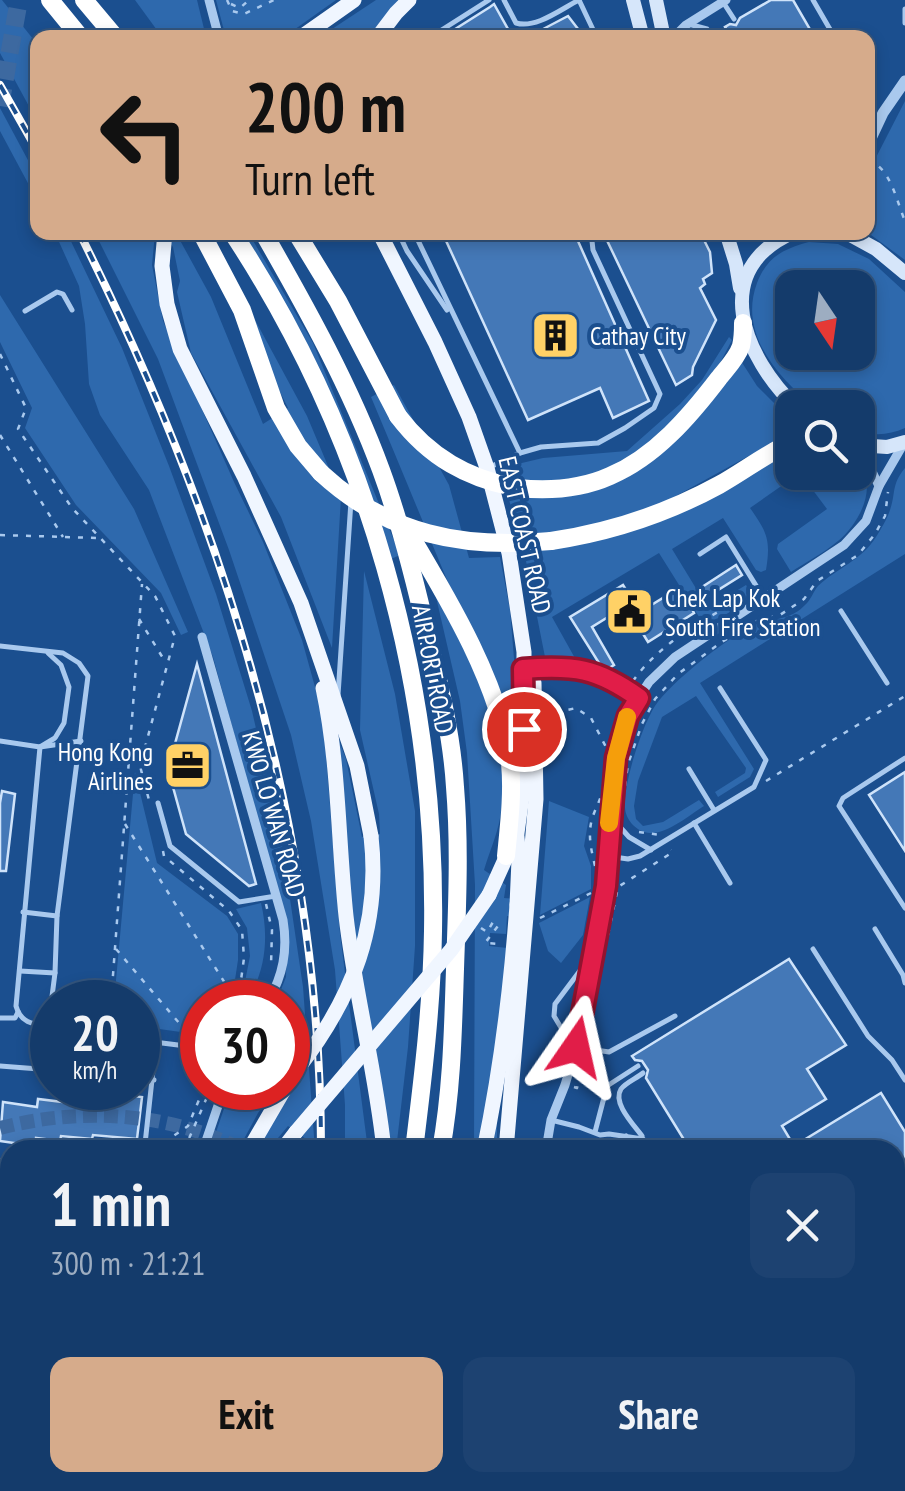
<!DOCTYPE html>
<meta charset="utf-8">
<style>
:root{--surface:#143b6b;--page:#1d4271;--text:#f1f3f6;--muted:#9dadc1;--line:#33557e;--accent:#d6ab8b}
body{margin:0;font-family:"PT Sans Narrow",sans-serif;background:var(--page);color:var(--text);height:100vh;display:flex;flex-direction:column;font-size:38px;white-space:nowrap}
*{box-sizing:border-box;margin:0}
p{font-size:32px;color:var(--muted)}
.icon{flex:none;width:55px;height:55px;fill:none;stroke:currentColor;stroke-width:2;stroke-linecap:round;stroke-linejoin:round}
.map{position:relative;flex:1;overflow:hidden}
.side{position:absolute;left:0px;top:1140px;width:905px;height:352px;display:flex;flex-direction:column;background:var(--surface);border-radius:30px 30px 0 0;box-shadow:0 5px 15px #0003,0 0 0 2px var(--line)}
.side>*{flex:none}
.guide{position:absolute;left:30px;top:30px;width:845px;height:210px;border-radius:20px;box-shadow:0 5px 15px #0003,0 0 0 2px var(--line);background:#d6ab8b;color:#111;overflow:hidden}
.needle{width:65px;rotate:167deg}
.controls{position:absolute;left:775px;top:270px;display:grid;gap:20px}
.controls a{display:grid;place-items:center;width:100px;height:100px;border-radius:20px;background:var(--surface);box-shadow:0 5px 15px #0003,0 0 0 2px var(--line);font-size:50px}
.speed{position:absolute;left:30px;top:980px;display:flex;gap:20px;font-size:50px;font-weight:700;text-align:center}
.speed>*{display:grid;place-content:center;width:130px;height:130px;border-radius:50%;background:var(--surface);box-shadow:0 5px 15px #0003,0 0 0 2px var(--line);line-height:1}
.speed small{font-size:25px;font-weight:400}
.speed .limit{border:15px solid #d22;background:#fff;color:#111}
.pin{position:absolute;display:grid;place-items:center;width:85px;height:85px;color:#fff;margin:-42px;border:5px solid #fff;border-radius:50%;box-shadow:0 2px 10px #0007}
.me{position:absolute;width:110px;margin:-55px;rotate:11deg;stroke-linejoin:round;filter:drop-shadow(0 0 8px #0008)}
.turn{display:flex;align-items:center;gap:35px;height:210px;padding:0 50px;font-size:45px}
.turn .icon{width:130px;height:130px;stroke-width:2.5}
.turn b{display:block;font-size:70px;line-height:85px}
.round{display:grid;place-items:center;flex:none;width:105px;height:105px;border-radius:20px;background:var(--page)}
.headline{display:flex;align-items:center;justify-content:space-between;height:170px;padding:0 50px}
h1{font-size:60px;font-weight:600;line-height:75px}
.primary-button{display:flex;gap:20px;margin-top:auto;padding:20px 50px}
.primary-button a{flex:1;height:115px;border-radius:20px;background:var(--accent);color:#111;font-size:40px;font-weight:600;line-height:115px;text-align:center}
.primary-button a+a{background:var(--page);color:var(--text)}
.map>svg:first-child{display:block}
.green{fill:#2e69ad;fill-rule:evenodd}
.building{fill:#4478b7;stroke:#cfe3fa;stroke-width:2.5}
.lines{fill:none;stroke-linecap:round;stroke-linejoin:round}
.secondary-tunnel{stroke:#3d69a0;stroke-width:14;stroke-dasharray:14 7;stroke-linecap:butt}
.motorway-tunnel{stroke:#3d69a0;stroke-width:18;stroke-dasharray:18 9;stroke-linecap:butt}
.path{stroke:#a9c9ee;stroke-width:2.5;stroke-dasharray:5 8;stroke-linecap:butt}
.service{stroke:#a9c9ee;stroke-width:5}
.minor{stroke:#a9c9ee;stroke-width:9}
.tertiary{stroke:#a9c9ee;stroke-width:11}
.secondary{stroke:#d6e6fa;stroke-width:14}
.primary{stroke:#f0f6ff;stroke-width:15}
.motorway{stroke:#fff;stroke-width:18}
.rail-casing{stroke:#fff;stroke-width:8}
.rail{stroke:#1b4f8f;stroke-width:4;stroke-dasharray:11;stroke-linecap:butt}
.primary-bridge{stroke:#f0f6ff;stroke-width:15}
.motorway-bridge{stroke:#fff;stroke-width:18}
.route-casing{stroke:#92132f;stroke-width:25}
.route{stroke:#e11d48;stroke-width:18}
.slow{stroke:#f59e0b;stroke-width:18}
.labels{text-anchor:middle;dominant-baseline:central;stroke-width:8;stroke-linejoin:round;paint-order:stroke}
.poi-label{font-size:25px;fill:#fff;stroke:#1b4f8f;text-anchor:start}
.street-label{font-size:25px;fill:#fff;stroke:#1b4f8f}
</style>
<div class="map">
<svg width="905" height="1491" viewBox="0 0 905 1491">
<rect width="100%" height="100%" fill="#1b4f8f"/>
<g class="green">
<polygon points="0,0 2,0 37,44 37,121 0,53"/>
<polygon points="135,0 197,0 206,37 162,37"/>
<polygon points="216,0 336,0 284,37 226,38"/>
<polygon points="376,0 398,0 368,37 320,37"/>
<polygon points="905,101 905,260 867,232 868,173"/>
<polygon points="0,108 37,177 37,200 0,131"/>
<polygon points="55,233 67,233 122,348 169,466 216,594 252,711 281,838 303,987 315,1150 298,1150 306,1139 288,1126 268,1150 256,1150 285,1101 306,1072 294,1063 288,1071 288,1002 276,1002 286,977 287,927 213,657 149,490 100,415 89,384 85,324 79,286"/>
<polygon points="95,233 155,233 152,265 163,321 234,482 263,542 302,640 323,716 340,934 368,1150 345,1150 345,1105 335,970 311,821 291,735 229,550 158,359"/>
<polygon points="163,233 176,233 211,297 263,424 288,408 275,382 254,318 307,416 341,497 332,648 281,517 191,353 177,292 180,281 173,247"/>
<polygon points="240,233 248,233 255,244 313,343 400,555 391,559 349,444"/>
<path d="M809,242L838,244L869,259L905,292V428C889,435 875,436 858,431V408H815C778,377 738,334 757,283C767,257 783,249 809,242ZM792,288H858V352H792Z"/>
<polygon points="0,295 134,509 188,632 181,635 161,593 76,505 25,428 32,408 0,342"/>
<path d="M729,337L732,340L720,363L693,401L665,428L741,361L757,386L792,421V432L665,502L792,450V472H858V464C879,486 859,524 838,541C824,553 806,562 791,572L777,549L778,544L827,509L800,473L750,508C767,532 771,540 766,570L761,572L756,570L723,518L672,549L708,608L746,585L750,591L747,600C734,609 717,624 701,620L659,553L552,617L576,660L546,662L525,556L500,468L543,458L627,451L680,404L702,380Z"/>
<path d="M394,385L449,485L469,558L500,557L510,610L519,719L504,722L499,703C455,601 414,499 371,397Z"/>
<path d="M905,468V554L700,683L754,769L750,777L718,797L715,792L745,773L746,768L696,696L662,717L638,781L634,806L636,819L643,826L663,822L699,800L704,806C689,815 668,834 650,833C637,832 626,821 625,808C623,784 642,726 655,706C671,682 724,641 749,627C768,618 789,622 805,605C811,600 813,592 818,586C837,568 861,561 876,537C881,529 887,519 890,510C896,493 891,485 905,468Z"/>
<polygon points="364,571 395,694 415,811 415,946 408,1047 396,1150 381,1150 343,859 339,741 346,759 362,837 380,834 379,814 360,730"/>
<path d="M436,597C471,658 514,746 500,818C497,835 489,853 484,870L506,885L504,898L516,899L514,917L507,916L506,934L490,933L489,946L518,949L497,1113V1150H474L475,885L467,753L460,701Z"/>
<polygon points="135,772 157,863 227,916 238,934 238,960 233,993 229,1002 202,1002 202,1035 138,1026 138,1002 114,1002"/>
<polygon points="549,801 589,817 584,846 591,866 591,889 540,915"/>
<polygon points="590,897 583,935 561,963 548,951 539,923"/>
<path d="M261,903C269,937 266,972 246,1002H241L250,956L247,928L236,909Z"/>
<polygon points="231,1088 275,1088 258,1113 238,1150 210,1150"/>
</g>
<g class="building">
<polygon points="771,0 793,0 815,38 732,38 725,27 730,24 736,25 740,18"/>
<polygon points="494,4 513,38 441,38 490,7"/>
<polygon points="568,16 585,38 526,38"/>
<polygon points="442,232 574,232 649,401 613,418 600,388 528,420"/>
<polygon points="603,232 700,232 710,252 712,273 703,279 705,284 700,288 716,320 693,367 692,375 676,385"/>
<polygon points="736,565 742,575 691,607 694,613 648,642 626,606 592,627 614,665 604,671 570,617 623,585 640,612 679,588 685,598"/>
<polygon points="197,664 256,884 249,886 186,834 168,769"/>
<polygon points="905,772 905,851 869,795"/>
<polygon points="2,791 15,794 6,871 0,871 0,803"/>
<polygon points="789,959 846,1045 807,1069 826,1099 782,1126 794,1146 881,1093 905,1132 905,1328 895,1334 895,1150 698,1150 692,1140 686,1143 646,1078 648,1070 642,1061 635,1060 632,1056"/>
<polygon points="98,1092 142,1097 137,1139 93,1135 92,1139 61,1136 60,1141 36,1138 35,1146 0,1141 3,1102 37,1107 38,1099 63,1102 64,1096 97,1100"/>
<polygon points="10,1300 10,1373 0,1379 0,1306"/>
<polygon points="905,1384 905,1485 895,1491 895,1389"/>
</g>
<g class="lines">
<g class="secondary-tunnel">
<path d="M0,1128C81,1107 168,1112 243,1150"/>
<polyline points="443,1491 444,1482"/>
</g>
<polyline class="motorway-tunnel" points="0,106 19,0"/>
<g class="path">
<polyline points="227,0 232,11 244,14 274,0"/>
<polyline points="231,4 240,8 249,0"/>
<path d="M868,160C891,168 896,200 905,221"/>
<polyline points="0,354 26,408 18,429 72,508 155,596 175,636 140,766 149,800"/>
<polyline points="0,435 63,537"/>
<polyline points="0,535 98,538"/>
<polyline points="139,619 166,663"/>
<path d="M633,681C660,642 709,617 750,594"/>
<polyline points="548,724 559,712 576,708 591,718 607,749"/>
<polyline points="766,781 905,696"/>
<polyline points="625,786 628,764 642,724 655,699 678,674 719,644 753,622 780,615 804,599 817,581 858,555 875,534 885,516 888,492"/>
<polyline points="125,824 235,999"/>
<polyline points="639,832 660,835"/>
<polyline points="163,851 164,856 229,911 242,930 244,958 239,995 235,1002"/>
<path d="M595,866C591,849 587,833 593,816C596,807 600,801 602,792"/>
<polyline points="266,904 272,930 271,966"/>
<polyline points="540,918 591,893"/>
<polyline points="481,928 487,932 493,922 498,926 485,943 500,944"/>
<polyline points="608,935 618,887 673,852 671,850"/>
<polyline points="116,949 191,1037"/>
<polyline points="111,1002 142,584"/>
<polyline points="574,1087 577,1088 584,1060"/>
<polyline points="153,1150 188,1126 204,1088"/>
<polyline points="184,1150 211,1088"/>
<polyline points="0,1250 10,1240"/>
<polyline points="195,1482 195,1491"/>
<polyline points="257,1482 258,1491"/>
<polyline points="0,1490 13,1484 21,1487"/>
</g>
<g class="service">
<path d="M504,0L516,23C536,29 561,9 579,0"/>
<polyline points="579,0 597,38"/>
<polyline points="813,0 835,38"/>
<polyline points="723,2 734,19"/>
<polyline points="905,9 905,23"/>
<polyline points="692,25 707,29 714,38"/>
<polyline points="429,38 489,0"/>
<polyline points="868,91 870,96"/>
<polyline points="398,232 407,251 447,310"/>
<polyline points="414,232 520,453"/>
<polyline points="25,311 57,292 63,294 72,310"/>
<polyline points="490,467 520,453 541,447 598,443 625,428 654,408 660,394 593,250 592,241 597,232"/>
<polyline points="700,554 726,537 763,597"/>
<polyline points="841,611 887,683"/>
<polyline points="0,646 63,653 79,663 88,676 57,916 55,973 50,1012 46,1020 39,1024"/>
<path d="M534,668C582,667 600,671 639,697"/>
<polyline points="338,695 351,501"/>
<polyline points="0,741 40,747 81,741"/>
<path d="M40,747L16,1006C21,1025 36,1024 52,1026"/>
<polyline points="40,747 55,738 64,723 69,687 61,665 48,653"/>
<polyline points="905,758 843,798 839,806 905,908"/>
<polyline points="689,769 714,810"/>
<polyline points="158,803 170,846 239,902 276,896"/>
<polyline points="611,817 629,837 651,850"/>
<polyline points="694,823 730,883"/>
<polyline points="607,856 628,859 640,856 754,787 766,760 720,688"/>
<polyline points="23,912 57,916"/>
<polyline points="875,929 903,975 905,983"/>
<polyline points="813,949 868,1036 892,1060 905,1080"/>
<polyline points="20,971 55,973"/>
<polyline points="0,1018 15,1018 18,1012"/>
<polyline points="580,1033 563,1031 554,1016 555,1004 591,956"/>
<polyline points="138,1040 202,1048"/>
<polyline points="576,1047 609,1052 675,1016"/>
<polyline points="0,1066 52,1070"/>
<polyline points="138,1078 154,1080"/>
<polyline points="551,1120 579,1127 600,1135 609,1134 643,1139 651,1150"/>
<polyline points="595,1132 607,1086 638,1066"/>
<polyline points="626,1136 635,1150"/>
<path d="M642,1136C634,1125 612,1103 621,1089C625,1083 637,1078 643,1073"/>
<polyline points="97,1150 145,1144 156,1043"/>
<polyline points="0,1161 10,1160"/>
<polyline points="895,1356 905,1349"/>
<polyline points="895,1383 905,1377"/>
<polyline points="0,1391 10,1385"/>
<polyline points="0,1441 10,1435"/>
<polyline points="157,1482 158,1491"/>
<polyline points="508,1491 509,1482"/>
<polyline points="623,1491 632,1482"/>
<polyline points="722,1491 746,1482"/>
</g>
<g class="minor">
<polyline points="209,0 219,38"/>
<polyline points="673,38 686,25 726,0"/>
<polyline points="859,445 879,486"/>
<path d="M202,637L283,920C288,951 283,975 268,1002"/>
<polyline points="203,1150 224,1088"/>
<polyline points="546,1150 551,1120 565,1085 580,1033 605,886 616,758 627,716 649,682 675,657 844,545 866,521 879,486 904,443"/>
<polyline points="0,1477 10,1471"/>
<polyline points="36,1482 37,1491"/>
<polyline points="711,1482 719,1491"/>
</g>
<polyline class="tertiary" points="868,145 883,113 905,81"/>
<g class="secondary">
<polyline points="633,0 643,38"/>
<polyline points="656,0 664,38"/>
<polyline points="726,232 736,264 740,288"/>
<path d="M794,232C707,270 744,358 797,408"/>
<polyline points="845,232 876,249 905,273"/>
<polyline points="858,445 887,447 905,442"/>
</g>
<g class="primary">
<polyline points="300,38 354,0"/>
<polyline points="377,38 396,13 409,0"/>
<polyline points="165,232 162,266 167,304 180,349 244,476 301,603 357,766 371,836"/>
<polyline points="379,232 435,342 469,417 487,468 509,553 524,652 524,782 517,833 489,895"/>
<path d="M323,688C339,763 338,840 346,916C355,995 376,1071 384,1150"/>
<polyline points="517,905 519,860 517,837"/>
<polyline points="249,1150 285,1088"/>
<polyline points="282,1150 296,1132"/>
<polyline points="506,1150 536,799 534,683 529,665"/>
<polyline points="215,1482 215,1491"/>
<polyline points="236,1491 237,1482"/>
<polyline points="371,1491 372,1482"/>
<polyline points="414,1491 415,1482"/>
</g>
<g class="motorway">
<polyline points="50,0 81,38"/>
<polyline points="84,0 116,38"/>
<polyline points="201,232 242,310 276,408 298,446 321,473"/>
<path d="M232,232C368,438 437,685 433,931C432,1004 423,1077 414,1150"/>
<path d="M263,232C307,309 350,386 381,470C401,524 415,581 428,638C440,686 452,737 455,787C460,847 457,908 455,969C453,1029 452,1090 441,1150"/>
<polyline points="296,232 338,301 398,416"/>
<path d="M518,488C548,491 581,489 610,476C655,457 690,416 719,378C727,368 737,358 741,346C743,338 743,331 743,323"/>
<path d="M407,530C447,597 500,684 510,763C513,793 509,825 506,856"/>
<path d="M551,541C611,532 666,514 719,485C744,471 767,453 792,442"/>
<polyline points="468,1482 468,1491"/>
<polyline points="399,1491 400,1482"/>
</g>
<defs>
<g id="rail">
<polyline points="0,85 38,152"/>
<path d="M79,232C222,517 321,830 321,1150"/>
<polyline points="293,1491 294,1482"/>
</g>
</defs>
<use href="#rail" class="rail-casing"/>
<use href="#rail" class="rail"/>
<g class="primary-bridge">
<path d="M299,1067C353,997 381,925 371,836"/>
<polyline points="296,1132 451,950 489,895"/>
<path d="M484,1150C501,1069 511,987 517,905"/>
</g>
<g class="motorway-bridge">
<path d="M398,416C429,457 468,479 518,488"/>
<path d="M321,473C388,535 463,549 551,541"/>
</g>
</g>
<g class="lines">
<defs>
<path id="route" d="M524,729L523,669C574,665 597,668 639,698L628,716L616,758L606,886L576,1047"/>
</defs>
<use href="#route" class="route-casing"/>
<use href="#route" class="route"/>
<polyline class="slow" points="609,823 616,758 627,717"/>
</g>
<defs>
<symbol id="building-square" viewBox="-11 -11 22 22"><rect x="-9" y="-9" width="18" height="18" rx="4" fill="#ffd166" stroke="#1b4f8f"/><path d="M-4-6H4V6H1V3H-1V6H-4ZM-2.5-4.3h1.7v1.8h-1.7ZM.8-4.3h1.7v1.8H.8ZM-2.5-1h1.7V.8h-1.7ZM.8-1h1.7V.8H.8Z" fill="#111"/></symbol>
<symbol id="civic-square" viewBox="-11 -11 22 22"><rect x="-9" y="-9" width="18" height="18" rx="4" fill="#ffd166" stroke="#1b4f8f"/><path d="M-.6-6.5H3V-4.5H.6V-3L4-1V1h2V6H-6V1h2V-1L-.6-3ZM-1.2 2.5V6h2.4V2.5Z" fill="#111"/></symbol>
<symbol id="office-square" viewBox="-11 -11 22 22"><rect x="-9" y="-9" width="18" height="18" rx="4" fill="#ffd166" stroke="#1b4f8f"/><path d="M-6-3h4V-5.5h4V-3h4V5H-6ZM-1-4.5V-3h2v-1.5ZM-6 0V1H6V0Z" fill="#111"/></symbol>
</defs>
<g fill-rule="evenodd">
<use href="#building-square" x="528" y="308" width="55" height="55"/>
<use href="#civic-square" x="602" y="584" width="55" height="55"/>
<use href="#office-square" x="160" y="738" width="55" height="55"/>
</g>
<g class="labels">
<g class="poi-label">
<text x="590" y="336">Cathay City</text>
<text x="665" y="598">Chek Lap Kok<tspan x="665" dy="29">South Fire Station</tspan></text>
<text x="153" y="752" text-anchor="end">Hong Kong<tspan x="153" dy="29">Airlines</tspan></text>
</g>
<g class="street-label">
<text transform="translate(525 535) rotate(77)">EAST COAST ROAD</text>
<text transform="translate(433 669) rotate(79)">AIRPORT ROAD</text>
<text transform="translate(274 814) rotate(74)">KWO LO WAN ROAD</text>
</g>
</g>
</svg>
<div class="controls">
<a><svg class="needle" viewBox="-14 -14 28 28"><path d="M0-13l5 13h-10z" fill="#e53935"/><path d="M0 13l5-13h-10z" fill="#9dadc1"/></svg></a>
<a><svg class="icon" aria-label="search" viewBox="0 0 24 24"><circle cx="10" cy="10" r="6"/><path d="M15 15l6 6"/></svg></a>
</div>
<div class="speed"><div>20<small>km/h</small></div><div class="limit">30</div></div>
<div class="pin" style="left:524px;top:729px;background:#d93025"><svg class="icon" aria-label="arrive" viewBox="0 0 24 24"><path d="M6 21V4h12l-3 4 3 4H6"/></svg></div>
<svg class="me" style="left:576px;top:1047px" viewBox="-20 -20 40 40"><path d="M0-17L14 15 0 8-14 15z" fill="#e11d48" stroke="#fff" stroke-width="4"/></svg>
<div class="guide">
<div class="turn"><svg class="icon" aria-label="left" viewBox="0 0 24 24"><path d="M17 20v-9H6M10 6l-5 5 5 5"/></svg><div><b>200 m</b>Turn left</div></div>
</div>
<section class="side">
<div class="headline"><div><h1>1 min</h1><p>300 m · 21:21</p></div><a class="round"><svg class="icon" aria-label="close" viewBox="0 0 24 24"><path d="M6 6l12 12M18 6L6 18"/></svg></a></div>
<div class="primary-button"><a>Exit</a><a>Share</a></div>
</section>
</div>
